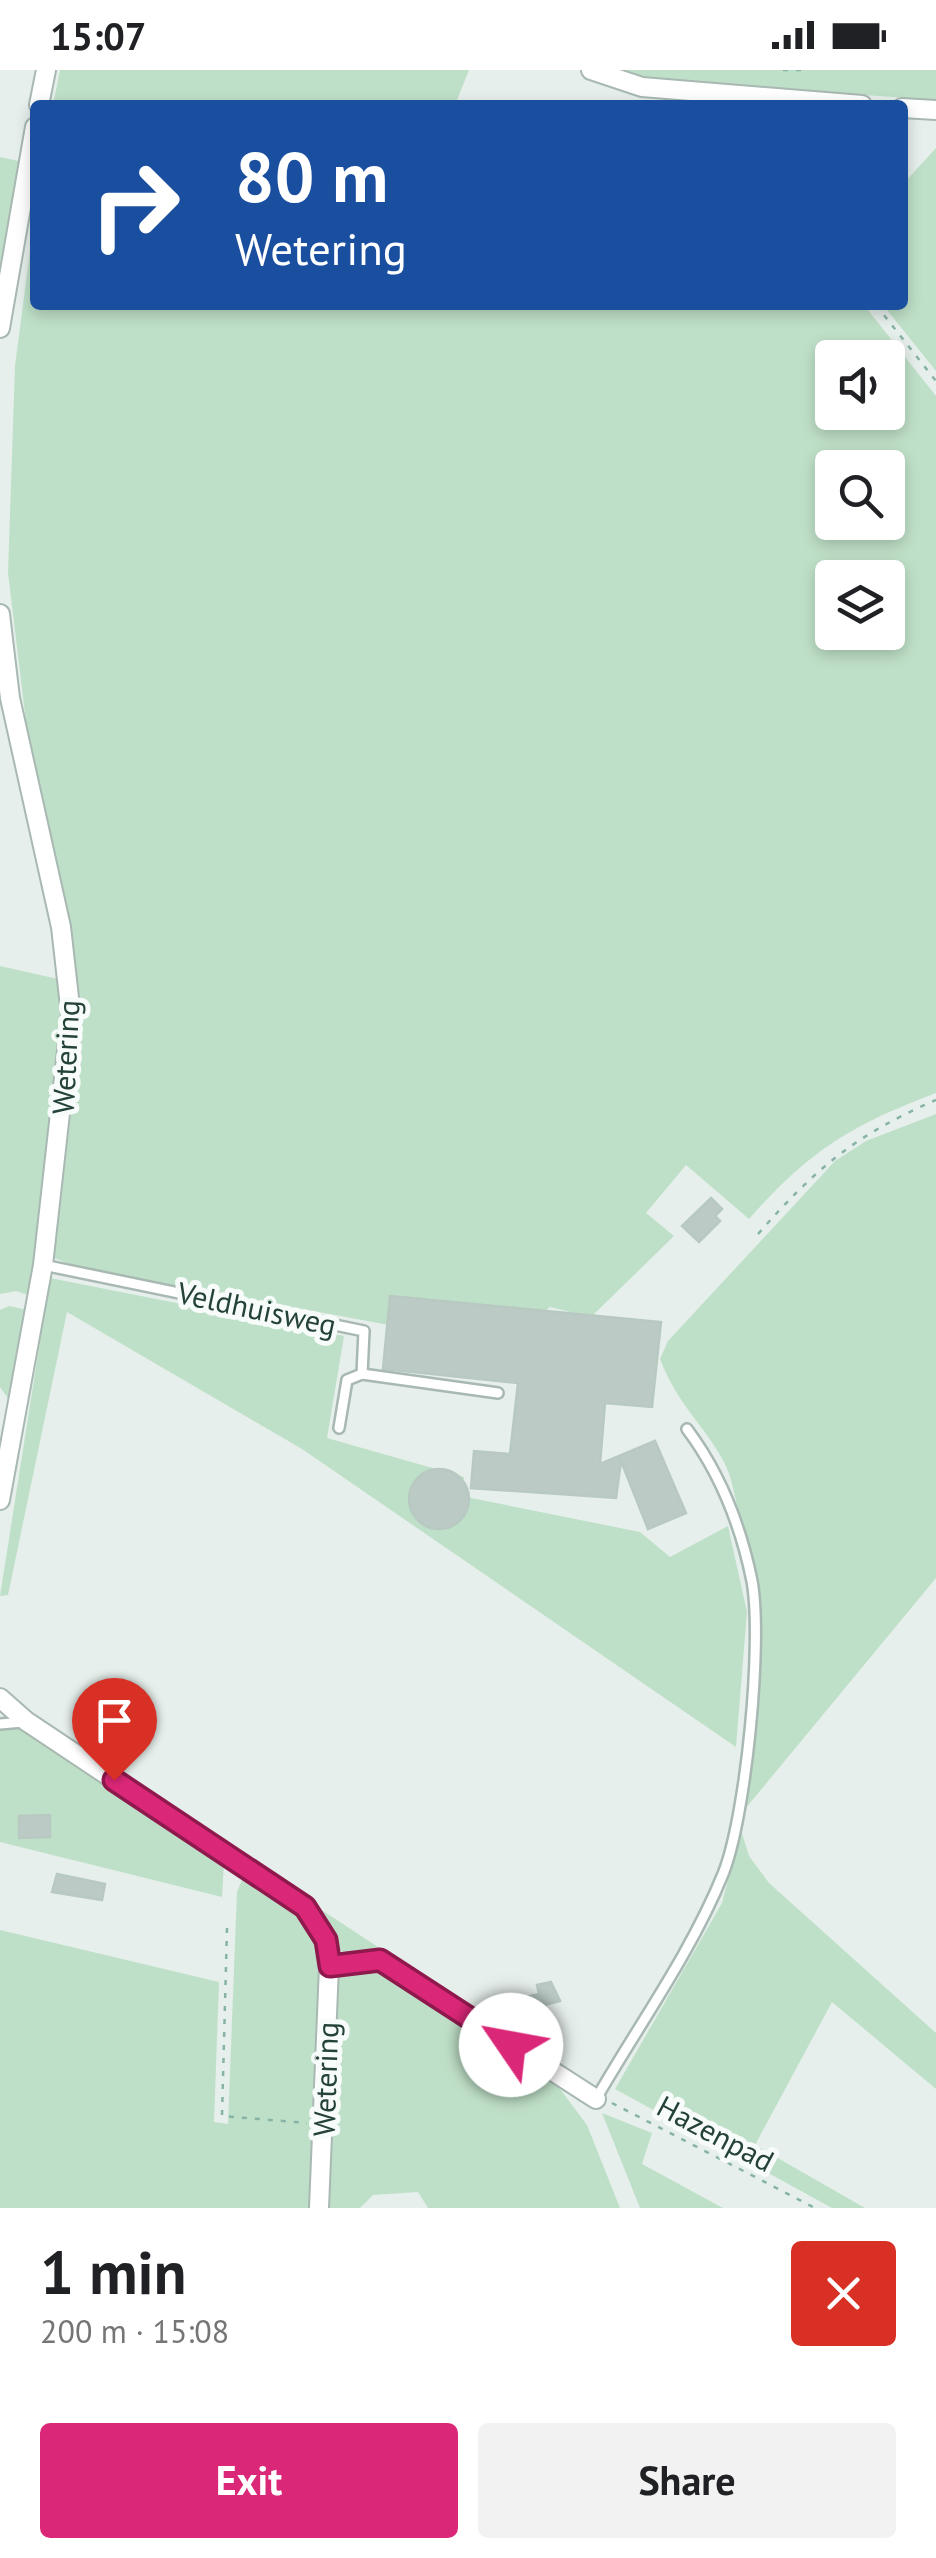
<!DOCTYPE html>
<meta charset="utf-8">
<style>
:root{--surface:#fff;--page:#f2f2f2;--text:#202124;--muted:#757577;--accent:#db2777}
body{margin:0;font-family:"PT Sans",sans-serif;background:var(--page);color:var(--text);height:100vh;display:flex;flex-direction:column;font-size:38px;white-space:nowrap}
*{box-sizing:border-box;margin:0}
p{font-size:32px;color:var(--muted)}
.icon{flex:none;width:55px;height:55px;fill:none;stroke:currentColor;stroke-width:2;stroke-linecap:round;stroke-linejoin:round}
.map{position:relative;height:2138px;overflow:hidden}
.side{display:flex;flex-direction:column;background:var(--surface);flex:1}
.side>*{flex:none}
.top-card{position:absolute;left:30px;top:30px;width:878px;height:210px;border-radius:10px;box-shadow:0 5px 15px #0003;background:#1a4fa0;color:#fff;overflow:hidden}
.buttons{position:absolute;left:815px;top:270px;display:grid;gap:20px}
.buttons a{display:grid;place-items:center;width:90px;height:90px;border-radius:10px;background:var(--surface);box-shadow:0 5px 15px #0003;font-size:50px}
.pin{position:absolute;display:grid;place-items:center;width:85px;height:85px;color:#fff;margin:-102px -42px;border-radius:50% 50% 50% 0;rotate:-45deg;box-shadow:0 0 10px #0007}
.pin .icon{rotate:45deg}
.me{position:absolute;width:110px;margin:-55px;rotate:303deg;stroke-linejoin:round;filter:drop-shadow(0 0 8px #0008)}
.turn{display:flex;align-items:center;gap:35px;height:210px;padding:0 40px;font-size:45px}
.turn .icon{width:130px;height:130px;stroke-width:2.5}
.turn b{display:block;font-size:70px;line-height:85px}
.round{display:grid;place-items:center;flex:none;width:105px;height:105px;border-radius:10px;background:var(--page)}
.head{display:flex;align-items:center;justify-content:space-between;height:170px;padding:0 40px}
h1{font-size:60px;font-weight:700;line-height:75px}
.cta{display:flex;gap:20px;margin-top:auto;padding:20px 40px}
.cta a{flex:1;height:115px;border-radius:10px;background:var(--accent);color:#fff;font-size:40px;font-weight:700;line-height:115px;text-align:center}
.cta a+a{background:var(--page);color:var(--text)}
.status{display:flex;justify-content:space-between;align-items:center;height:70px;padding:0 50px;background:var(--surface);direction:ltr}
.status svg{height:28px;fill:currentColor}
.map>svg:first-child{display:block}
.green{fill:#bfe0c8;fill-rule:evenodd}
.building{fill:#bbcac4;stroke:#b8c9c2;stroke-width:2.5}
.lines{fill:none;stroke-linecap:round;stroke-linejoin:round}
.lane-casing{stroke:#a8b8b2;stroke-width:14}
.street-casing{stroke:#a8b8b2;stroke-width:22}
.path{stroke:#86b3a5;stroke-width:2.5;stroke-dasharray:5 8;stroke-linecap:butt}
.lane{stroke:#fff;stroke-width:9}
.street{stroke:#fff;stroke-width:18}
.route-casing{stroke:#8e194d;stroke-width:25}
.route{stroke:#db2777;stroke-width:18}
.labels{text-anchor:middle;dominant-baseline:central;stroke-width:10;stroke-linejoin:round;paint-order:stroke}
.street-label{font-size:30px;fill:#24423a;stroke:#f7fbf9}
</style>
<div class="status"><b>15:07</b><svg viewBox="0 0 49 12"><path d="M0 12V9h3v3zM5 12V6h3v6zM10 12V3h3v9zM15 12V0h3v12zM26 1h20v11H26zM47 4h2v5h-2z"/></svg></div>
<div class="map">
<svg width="936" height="2138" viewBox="0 0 936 2138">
<rect width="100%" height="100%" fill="#e6efeb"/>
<g class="green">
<polygon points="60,0 469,0 455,35 53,35"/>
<polygon points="598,0 936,0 936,30 653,10"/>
<polygon points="936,78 936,301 883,235 902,235 903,114"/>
<polygon points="0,87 23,92 0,237"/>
<path d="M35,142V235H864L936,326V1023C851,1055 809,1081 749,1149L686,1095L646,1143L674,1166L591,1247L550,1237L502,1276L77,1197L54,1188L80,966V926L58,800L30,685L8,503L15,296ZM832,288H888V342H832ZM832,398H888V452H832ZM832,508H888V562H832Z"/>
<path d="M0,896L58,909C75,1004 44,1130 31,1226L16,1221L0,1224Z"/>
<path d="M936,1044V1508L745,1739C763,1638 768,1542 739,1444C735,1428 732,1407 724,1392C703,1353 678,1336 660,1289L668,1271L835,1091L866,1071Z"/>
<polygon points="50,1208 344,1266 327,1368 464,1407 461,1426 640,1462 670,1487 728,1456 747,1542 736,1677 302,1379 67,1242 8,1525 0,1526"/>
<polygon points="9,1236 28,1240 10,1331 0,1317 0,1240"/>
<polygon points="0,1654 19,1659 224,1792 222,1827 0,1772"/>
<polygon points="741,1760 749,1786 769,1813 936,1963 936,2019 832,1932 755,2075 865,2138 832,2138 615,2019 722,1833"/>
<polygon points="244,1805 302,1844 322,1889 312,2138 0,2138 0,1860 219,1912 214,2052 228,2054 237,1822"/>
<path d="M308,1831L384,1881C326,1889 334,1878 308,1831Z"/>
<polygon points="379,1896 554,2011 587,2055 620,2138 428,2138 418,2122 373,2125 360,2138 327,2138 336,1910 344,1899"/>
<polygon points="602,2043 652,2063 642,2094 723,2138 640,2138"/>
</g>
<g class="building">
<polygon points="711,1128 722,1139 715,1146 720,1151 699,1172 682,1156"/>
<polygon points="390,1226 661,1252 652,1337 605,1333 600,1394 655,1371 686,1443 648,1459 621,1391 616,1428 471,1418 474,1381 510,1384 518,1313 383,1299"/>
<circle cx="439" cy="1429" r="30"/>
<polygon points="50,1745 50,1767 19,1768 19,1746"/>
<polygon points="57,1804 105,1814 102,1830 52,1822"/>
<polygon points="551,1912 560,1931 518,1942 515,1930 539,1924 537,1915"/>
</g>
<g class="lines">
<defs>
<g id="lane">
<polyline points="43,1195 364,1261 362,1304 347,1310 339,1358"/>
<polyline points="362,1304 498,1323"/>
<polyline points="0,1654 23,1652"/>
<path d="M596,2029C638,1956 691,1883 723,1804C746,1747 763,1572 752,1511C741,1457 720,1403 687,1359"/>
</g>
<g id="street">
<polyline points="591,0 642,17 862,35"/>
<polyline points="39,35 46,0"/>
<polyline points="902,38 936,40"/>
<polyline points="0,258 35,57"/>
<polyline points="0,544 10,628 61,857 71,945 43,1195 0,1430"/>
<path d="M0,1628L26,1651L305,1837C321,1856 326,1871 329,1896L319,2138"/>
<polyline points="329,1896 380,1890 596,2029"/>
</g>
</defs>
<use href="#lane" class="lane-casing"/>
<use href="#street" class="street-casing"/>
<g class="path">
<polyline points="783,0 808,0"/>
<polyline points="876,235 936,311"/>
<path d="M758,1164C816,1098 855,1065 936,1030"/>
<polyline points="227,1858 222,2046 307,2053"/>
<polyline points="612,2033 815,2138"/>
</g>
<use href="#lane" class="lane"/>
<use href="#street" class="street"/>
</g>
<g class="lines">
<defs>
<polyline id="route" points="114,1710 305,1837 326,1870 330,1896 380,1890 511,1975"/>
</defs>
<use href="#route" class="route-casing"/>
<use href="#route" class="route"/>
</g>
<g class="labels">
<g class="street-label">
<text transform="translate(65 987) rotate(-87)">Wetering</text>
<text transform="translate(257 1238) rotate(12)">Veldhuisweg</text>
<text transform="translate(325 2009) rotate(-88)">Wetering</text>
<text transform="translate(716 2063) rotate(28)">Hazenpad</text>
</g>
</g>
</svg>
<div class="buttons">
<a><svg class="icon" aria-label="sound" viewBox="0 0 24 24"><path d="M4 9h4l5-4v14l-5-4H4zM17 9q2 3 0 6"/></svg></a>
<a><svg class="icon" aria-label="search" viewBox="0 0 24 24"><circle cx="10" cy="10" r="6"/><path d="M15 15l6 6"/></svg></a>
<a><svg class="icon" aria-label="layers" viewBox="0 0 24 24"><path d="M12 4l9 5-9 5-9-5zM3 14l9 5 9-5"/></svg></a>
</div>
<div class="pin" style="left:114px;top:1710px;background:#d93025"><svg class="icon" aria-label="arrive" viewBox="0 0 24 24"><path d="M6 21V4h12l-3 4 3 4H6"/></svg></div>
<svg class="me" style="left:511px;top:1975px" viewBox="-20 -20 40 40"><circle r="19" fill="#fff"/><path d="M0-13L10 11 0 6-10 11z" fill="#db2777"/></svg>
<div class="top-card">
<div class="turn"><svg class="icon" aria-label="right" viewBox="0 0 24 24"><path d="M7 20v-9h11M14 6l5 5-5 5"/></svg><div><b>80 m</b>Wetering</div></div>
</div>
</div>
<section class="side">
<div class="head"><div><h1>1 min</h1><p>200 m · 15:08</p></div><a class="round" style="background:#d93025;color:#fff"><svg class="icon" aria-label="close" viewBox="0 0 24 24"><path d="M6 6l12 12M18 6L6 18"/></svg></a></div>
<div class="cta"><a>Exit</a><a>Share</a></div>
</section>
